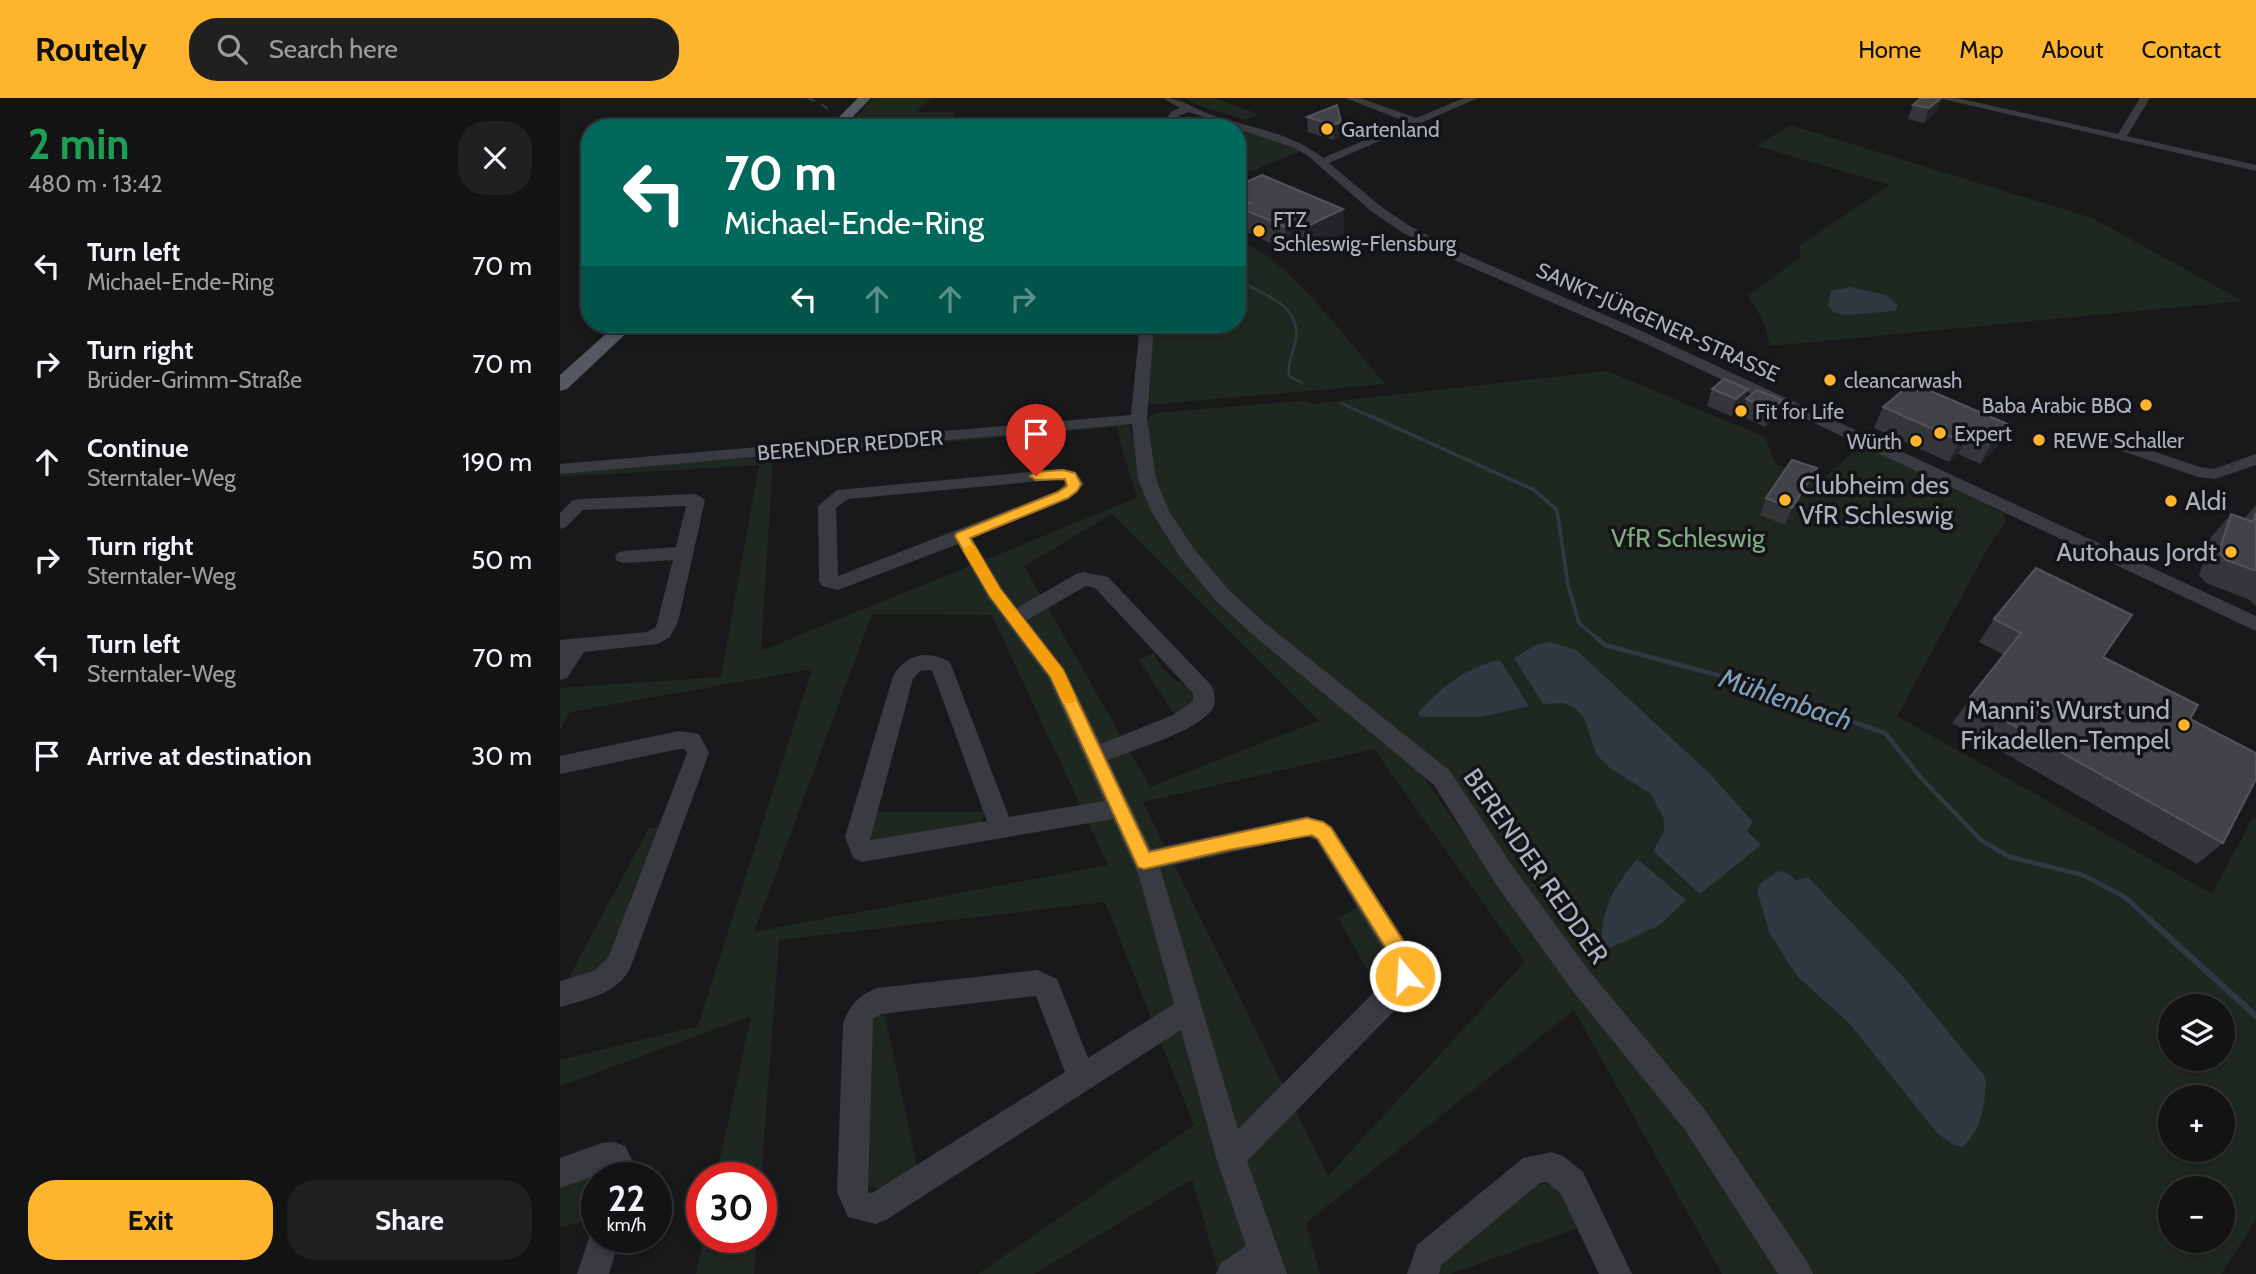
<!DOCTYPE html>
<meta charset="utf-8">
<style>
:root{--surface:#131315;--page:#202022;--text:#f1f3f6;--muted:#9d9ea0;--line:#323234;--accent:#ffb42e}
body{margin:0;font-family:Cabin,sans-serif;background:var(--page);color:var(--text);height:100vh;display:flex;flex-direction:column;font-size:26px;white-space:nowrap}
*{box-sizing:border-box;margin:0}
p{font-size:23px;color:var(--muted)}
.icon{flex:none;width:38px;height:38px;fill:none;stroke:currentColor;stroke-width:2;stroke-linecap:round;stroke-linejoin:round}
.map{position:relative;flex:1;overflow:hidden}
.panel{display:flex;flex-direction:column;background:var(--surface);width:560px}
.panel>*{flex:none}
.hud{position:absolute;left:21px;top:21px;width:665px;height:214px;border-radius:28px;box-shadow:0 4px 10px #0003,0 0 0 2px var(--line);background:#00695c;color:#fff;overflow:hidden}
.fabs{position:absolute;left:1598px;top:896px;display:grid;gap:14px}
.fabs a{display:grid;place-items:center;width:77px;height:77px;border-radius:50%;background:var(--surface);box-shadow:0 4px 10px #0003,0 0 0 2px var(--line);font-size:35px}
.speed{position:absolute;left:21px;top:1064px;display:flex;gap:14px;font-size:35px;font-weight:700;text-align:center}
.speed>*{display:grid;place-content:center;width:91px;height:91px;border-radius:50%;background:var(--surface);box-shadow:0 4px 10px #0003,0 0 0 2px var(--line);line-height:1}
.speed small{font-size:18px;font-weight:400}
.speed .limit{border:10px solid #d22;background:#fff;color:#111}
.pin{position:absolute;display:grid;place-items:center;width:60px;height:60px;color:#fff;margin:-72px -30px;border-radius:50% 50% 50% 0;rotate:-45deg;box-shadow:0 0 7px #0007}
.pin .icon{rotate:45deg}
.me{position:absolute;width:77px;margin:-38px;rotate:342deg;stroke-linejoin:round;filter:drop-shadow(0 0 5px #0008)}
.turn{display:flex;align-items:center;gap:24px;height:147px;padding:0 28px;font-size:32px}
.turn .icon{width:91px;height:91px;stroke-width:2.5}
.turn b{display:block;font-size:49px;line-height:60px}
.lanes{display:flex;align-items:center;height:66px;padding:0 28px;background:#0003;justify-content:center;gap:35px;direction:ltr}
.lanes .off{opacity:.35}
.round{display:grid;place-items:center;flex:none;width:74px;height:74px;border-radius:28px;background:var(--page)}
.summary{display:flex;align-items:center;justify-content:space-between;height:119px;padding:0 28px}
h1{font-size:42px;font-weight:700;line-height:52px;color:#1e9e55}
.button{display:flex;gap:14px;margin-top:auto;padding:14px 28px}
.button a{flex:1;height:80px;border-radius:28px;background:var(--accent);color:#111;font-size:28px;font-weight:700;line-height:80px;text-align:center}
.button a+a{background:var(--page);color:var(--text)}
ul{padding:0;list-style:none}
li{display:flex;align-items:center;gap:21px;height:98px;padding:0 28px}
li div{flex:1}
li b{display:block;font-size:26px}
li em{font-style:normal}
header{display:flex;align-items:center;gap:42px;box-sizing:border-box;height:98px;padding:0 35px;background:var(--accent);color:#111}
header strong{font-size:33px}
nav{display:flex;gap:38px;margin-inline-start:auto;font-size:24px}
.search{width:490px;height:63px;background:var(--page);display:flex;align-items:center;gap:18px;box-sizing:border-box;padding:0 24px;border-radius:28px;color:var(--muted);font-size:26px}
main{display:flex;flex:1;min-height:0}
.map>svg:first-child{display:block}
.green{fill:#1f2820;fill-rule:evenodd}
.water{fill:#2e3942}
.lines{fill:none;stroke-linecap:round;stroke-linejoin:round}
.stream-far3{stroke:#2e3942;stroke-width:2.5}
.stream-far2{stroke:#2e3942;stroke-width:3.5}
.stream-far1{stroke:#2e3942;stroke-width:4.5}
.stream{stroke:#2e3942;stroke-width:6}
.minor{fill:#3a3b41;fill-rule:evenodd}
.major{fill:#565861;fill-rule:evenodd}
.wall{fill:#35353a}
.shaded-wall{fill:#242428}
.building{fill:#424348;stroke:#52545a;stroke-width:2}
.route{fill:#ffb42e;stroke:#a6751e;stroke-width:2}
.slow{fill:#f59e0b}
.poi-dot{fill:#ffb42e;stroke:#141417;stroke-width:2.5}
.labels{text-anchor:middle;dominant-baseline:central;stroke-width:7;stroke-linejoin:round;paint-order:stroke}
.far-poi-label{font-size:21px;fill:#abb1bd;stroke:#141417;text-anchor:start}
.far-street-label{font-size:21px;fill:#abb1bd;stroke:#141417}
.poi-label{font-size:26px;fill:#abb1bd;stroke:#141417;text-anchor:start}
.park-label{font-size:26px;fill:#80a982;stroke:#141417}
.street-label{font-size:26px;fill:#abb1bd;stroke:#141417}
.water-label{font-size:28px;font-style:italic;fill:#7fa0ba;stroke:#141417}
</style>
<header>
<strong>Routely</strong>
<div class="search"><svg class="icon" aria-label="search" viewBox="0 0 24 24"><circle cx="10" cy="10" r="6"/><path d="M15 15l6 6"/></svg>Search here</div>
<nav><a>Home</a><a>Map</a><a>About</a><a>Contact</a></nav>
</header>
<main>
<section class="panel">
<div class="summary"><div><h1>2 min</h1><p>480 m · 13:42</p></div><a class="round"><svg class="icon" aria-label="close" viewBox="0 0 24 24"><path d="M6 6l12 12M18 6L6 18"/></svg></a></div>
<ul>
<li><svg class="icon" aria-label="left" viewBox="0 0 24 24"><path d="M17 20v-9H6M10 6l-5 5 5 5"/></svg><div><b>Turn left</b><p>Michael-Ende-Ring</p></div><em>70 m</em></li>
<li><svg class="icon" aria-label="right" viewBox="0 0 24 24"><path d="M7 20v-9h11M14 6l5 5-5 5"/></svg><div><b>Turn right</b><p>Brüder-Grimm-Straße</p></div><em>70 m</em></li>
<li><svg class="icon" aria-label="ahead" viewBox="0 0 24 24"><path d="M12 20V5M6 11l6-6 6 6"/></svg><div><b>Continue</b><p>Sterntaler-Weg</p></div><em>190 m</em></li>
<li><svg class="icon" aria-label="right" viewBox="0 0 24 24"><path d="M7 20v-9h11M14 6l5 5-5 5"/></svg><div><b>Turn right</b><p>Sterntaler-Weg</p></div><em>50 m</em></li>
<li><svg class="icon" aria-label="left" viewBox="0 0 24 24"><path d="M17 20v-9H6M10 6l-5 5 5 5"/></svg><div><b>Turn left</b><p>Sterntaler-Weg</p></div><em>70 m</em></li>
<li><svg class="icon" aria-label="arrive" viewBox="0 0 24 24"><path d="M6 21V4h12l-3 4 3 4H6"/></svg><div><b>Arrive at destination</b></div><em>30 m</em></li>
</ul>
<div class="button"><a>Exit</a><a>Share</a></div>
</section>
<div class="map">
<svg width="1696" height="1176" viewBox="0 0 1696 1176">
<rect width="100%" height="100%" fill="#19191c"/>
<g class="green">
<polygon points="314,0 371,0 357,14 395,14 392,22 403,25 420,23 419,26 436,30 304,30 292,23"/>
<polygon points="626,0 653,0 699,16 686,22 638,7"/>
<polygon points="1230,27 1532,120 1683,203 1210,248 1204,224 1188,198 1241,159 1239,148 1330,87 1197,48"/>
<polygon points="677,30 741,53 677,79"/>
<path d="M677,142C726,157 790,246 825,286L587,307L593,226H677Z"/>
<path d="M1047,273L1205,339L1216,367L1265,379L1302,347L1443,415L1445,425L1429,448L1337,618L1652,796L1693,719L1696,720V1122L1661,1176H1253L949,769L886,672L735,552L650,475L620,434L601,400L590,364L587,321L596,315L744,303L752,306ZM1610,908H1662V961H1610ZM1610,999H1662V1052H1610ZM1610,1090H1662V1143H1610Z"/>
<path d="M549,325L570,327L581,382L603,432L859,673L1006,880L1127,1029L1218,1176H1162L1014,912L746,1125L760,1176H659L632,1081L474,1176H418L634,1027L545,804L219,842L201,1081L156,1080L191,918L0,988V962L138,928L252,571L10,614L0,632V590L161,579L199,367L0,379V374L204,359ZM556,329L577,400L201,553L213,360ZM552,416L758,622V623L590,689L464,468ZM312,516L432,517L548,767L194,834ZM814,651L965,864L768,1078L583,704Z"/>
<path d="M596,554L595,560C600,566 605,574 611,579C621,587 633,585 635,604L616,619L579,562Z"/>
<polygon points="313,714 425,714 422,722 413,730 312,742 308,734"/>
<polygon points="106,728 85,764 69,803 75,809 44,871 5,887 89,730"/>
<polygon points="799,809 835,864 836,879 822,898 778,820"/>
<path d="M324,913L358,1074C339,1086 326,1097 304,1086L311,923Z"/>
<polygon points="39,1071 45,1080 37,1080 37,1121 0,1129 0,1081"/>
<path d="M987,1085C1007,1095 1013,1110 1021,1129L890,1176H878L879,1168L972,1088Z"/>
<polygon points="144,1139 197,1139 194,1176 136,1176"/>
</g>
<g class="water">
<polygon points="1290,189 1326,197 1338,208 1335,213 1285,217 1273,214 1268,207 1271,193"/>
<polygon points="991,544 1016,552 1150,676 1193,724 1187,733 1201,747 1140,796 1093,753 1104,734 1104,721 1091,696 1050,670 1036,656 1024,620 1016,611 1004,605 983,606 954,560 976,547"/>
<path d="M940,562L969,608L921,619H861L858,615C879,591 907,568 940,562Z"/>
<path d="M1077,761L1126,802L1100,827L1050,850L1042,845C1040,811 1056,786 1077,761Z"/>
<path d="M1218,773L1227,775L1237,783L1248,779L1344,880L1426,980C1425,1007 1423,1029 1403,1049L1392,1046L1377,1035L1290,926L1237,878L1209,834L1197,792L1201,785Z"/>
</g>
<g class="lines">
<g class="stream-far3">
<polyline points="248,0 254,3"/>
<polyline points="262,7 267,10"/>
<path d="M677,180C700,198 740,203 736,240C734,254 727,263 729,278L742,285"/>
<polyline points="781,305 811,319"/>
</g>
<polyline class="stream-far2" points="808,317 974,392 997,412 1008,487 1019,525 1039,542"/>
<polyline class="stream-far1" points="1037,540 1045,547 1161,578 1325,635 1362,681 1422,743 1450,759 1523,777 1565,799 1591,823"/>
<polyline class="stream" points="1589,821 1696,918"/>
<g class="minor">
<path d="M603,0C619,0 630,8 644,14C682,29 731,33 763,60L847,24L785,0H800L856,20L904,0H918L769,65L819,107L848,127L902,155L1075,230L1696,518V533L1065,236L892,161L840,133L811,113L747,57L734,50L629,14L620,17L611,30H600L612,13L620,10Z"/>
<polygon points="1378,0 1397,0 1558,36 1580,0 1590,0 1567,38 1696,67 1696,73"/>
<polygon points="580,226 594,226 587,321 596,381 609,413 634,451 669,492 706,526 890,673 953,769 1030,874 1145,1012 1248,1165 1253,1176 1218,1176 1125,1032 1012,892 935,785 874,687 692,536 655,502 620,459 591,413 578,381 572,326 0,376 0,366 571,317"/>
<polygon points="1536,334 1640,369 1654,371 1696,356 1696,367 1655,381 1638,379 1530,342 1528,339"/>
<path d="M503,371L516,374L524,386L509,401L412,440L442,490L457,510L516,476L523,474L548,479L651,587C655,594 657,606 651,613C631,636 577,650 548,662L591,751L747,718L772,728L856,860L857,878L846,901L687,1063L727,1176H656L661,1165L686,1148L656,1059L621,932L326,1122L315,1126L288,1119L277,1094L283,925C291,906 298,898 317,890L477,872L497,881L528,960L614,906L579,778L553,721L302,764L293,760L285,739L333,578C345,556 369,551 390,564L449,719L544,703L488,580L428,500L398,446L278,492L262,488L259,483L258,408L277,392ZM503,381L506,385L497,393L278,478L276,410L288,401ZM526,488L535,490L633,595V603L613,617L541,646L504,570L467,522ZM372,572L427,723L310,742L353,581L360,573ZM746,738L756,742L830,863L831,877L678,1031L600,770ZM476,898L505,974L312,1095L308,1094L313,921L321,916Z"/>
<polygon points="136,396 145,402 118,524 110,539 98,546 24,554 7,580 0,582 0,542 87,534 96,529 113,462 64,465 57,463 55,459 57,455 64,453 116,449 126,408 23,412 6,429 0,431 0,415 12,403 18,401"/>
<path d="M119,633L139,636L149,655L71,868C59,896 27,901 0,909V883L34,873L48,860L127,655L125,651H119L0,676V658Z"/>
<polygon points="54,1044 65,1048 78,1074 76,1080 46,1080 46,1075 42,1075 0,1090 0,1060 42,1045"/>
<polygon points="992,1054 1003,1058 1023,1074 1072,1176 1039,1176 1001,1096 987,1084 980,1085 881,1167 879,1176 847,1176 857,1147 963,1060"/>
<polygon points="37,1126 37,1139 60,1139 49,1176 17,1176 33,1128"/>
</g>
<g class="major">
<polygon points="298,0 311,0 282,30 268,30"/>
<polygon points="57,226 76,226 7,291 0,293 0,277"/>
</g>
</g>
<g class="wall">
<polygon points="1361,0 1382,0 1377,13 1364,25 1348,21 1353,7"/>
<polygon points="747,19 781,24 782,38 774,42 748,34"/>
<polygon points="677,88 783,111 784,135 748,153 737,148 728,153 684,133 683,124 677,122"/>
<polygon points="1352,285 1438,348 1420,366 1398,356 1389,364 1314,330 1323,309"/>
<polygon points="1152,291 1188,291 1183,308 1171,318 1147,308"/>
<polygon points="1197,292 1216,319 1205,329 1181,318 1186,301"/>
<polygon points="1257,370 1250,387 1225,427 1200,417 1206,400"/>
<polygon points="1696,407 1696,508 1690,502 1646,485 1639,477 1651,439 1671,416 1684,421"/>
<polygon points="1434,521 1543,559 1630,621 1663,745 1637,766 1392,625 1444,557 1419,544"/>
</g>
<g class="shaded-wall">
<polygon points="1381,0 1382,0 1377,13 1364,25 1369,10"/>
<polygon points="781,24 782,38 774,42 773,27"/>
<polygon points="783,111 784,135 748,153 746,129"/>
<polygon points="735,124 737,148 728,153 725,129"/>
<polygon points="1188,291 1183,308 1171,318 1176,301"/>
<polygon points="1222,302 1216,319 1205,329 1211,312"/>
<polygon points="1450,327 1438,348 1420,366 1432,344"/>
<polygon points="1409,335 1398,356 1389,364 1400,343"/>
<polygon points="1257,370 1250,387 1225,427 1232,410"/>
</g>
<g class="building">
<polygon points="1361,0 1381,0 1369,10 1353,7"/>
<polygon points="777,7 781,24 773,27 747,19"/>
<polygon points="702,77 783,111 746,129 735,124 725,129 681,110 691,105 677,100 677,88"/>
<polygon points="1164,281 1188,291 1176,301 1152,291"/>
<polygon points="1352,285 1450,327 1432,344 1409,335 1400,343 1323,309"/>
<polygon points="1197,292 1222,302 1211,312 1186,301"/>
<polygon points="1232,362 1257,370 1232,410 1206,400"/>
<polygon points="1696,415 1696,473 1666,462 1659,454 1671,416 1693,424"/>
<polygon points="1476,470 1572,517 1543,559 1638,607 1630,621 1696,655 1696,681 1663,745 1408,602 1461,535 1434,521"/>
</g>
<polygon class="route" points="503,372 515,375 521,386 517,393 508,400 410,440 440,491 503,572 589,754 747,720 763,724 771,730 850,854 855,878 852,885 845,887 837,885 834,863 758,741 752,737 668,752 584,771 578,769 491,579 430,498 395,438 397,435 498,394 507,388 505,381 476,382 470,378 476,374"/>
<polygon class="slow" points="410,447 415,448 440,491 503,572 516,600 514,605 503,605 491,579 430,498 403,452"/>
<g class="poi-dot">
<circle cx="767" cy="31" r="7"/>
<circle cx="699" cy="133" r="7"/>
<circle cx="1270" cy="282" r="7"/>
<circle cx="1586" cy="307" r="7"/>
<circle cx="1181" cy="313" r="7"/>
<circle cx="1380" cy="335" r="7"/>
<circle cx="1479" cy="342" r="7"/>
<circle cx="1356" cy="343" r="7"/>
<circle cx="1225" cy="402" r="7"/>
<circle cx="1611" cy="403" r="7"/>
<circle cx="1671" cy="454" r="7"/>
<circle cx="1624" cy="627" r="7"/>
</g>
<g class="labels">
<g class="far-poi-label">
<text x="781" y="31">Gartenland</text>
<text x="713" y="121">FTZ<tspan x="713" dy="24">Schleswig-Flensburg</tspan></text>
<text x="1284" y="282">cleancarwash</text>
<text x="1572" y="307" text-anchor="end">Baba Arabic BBQ</text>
<text x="1195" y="313">Fit for Life</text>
<text x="1394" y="335">Expert</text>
<text x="1493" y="342">REWE Schaller</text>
<text x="1342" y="343" text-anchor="end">Würth</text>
</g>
<g class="far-street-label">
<text transform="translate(1098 224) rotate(24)">SANKT-JÜRGENER-STRASSE</text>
<text transform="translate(290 347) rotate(-5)">BERENDER REDDER</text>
</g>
<g class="poi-label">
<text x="1239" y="387">Clubheim des<tspan x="1239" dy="30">VfR Schleswig</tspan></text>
<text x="1625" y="403">Aldi</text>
<text x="1657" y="454" text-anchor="end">Autohaus Jordt</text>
<text x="1610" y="612" text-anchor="end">Manni's Wurst und<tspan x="1610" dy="30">Frikadellen-Tempel</tspan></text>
</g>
<g class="park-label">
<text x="1128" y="440">VfR Schleswig</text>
</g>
<g class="street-label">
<text transform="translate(976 768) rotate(55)">BERENDER REDDER</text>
</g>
<g class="water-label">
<text transform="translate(1226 601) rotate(19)">Mühlenbach</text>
</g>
</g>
</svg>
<div class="fabs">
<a><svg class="icon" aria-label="layers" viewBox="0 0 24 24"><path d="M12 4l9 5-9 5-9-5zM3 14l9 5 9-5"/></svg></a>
<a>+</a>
<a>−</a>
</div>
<div class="speed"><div>22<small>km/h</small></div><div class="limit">30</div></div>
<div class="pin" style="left:476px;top:378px;background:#d93025"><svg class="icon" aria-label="arrive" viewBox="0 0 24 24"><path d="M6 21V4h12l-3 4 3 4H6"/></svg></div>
<svg class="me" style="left:845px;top:878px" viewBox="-20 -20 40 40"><circle r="17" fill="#ffb42e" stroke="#fff" stroke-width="3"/><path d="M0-11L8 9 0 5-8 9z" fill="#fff"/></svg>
<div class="hud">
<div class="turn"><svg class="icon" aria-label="left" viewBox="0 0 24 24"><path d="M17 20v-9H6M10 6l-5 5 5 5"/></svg><div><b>70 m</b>Michael-Ende-Ring</div></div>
<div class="lanes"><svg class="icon" aria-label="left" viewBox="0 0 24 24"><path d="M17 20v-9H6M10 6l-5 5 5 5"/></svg><svg class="icon off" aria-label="ahead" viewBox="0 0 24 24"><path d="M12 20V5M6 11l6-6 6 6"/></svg><svg class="icon off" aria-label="ahead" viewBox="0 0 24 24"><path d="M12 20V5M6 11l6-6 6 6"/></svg><svg class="icon off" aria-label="right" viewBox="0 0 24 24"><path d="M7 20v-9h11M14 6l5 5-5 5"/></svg></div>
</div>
</div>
</main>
